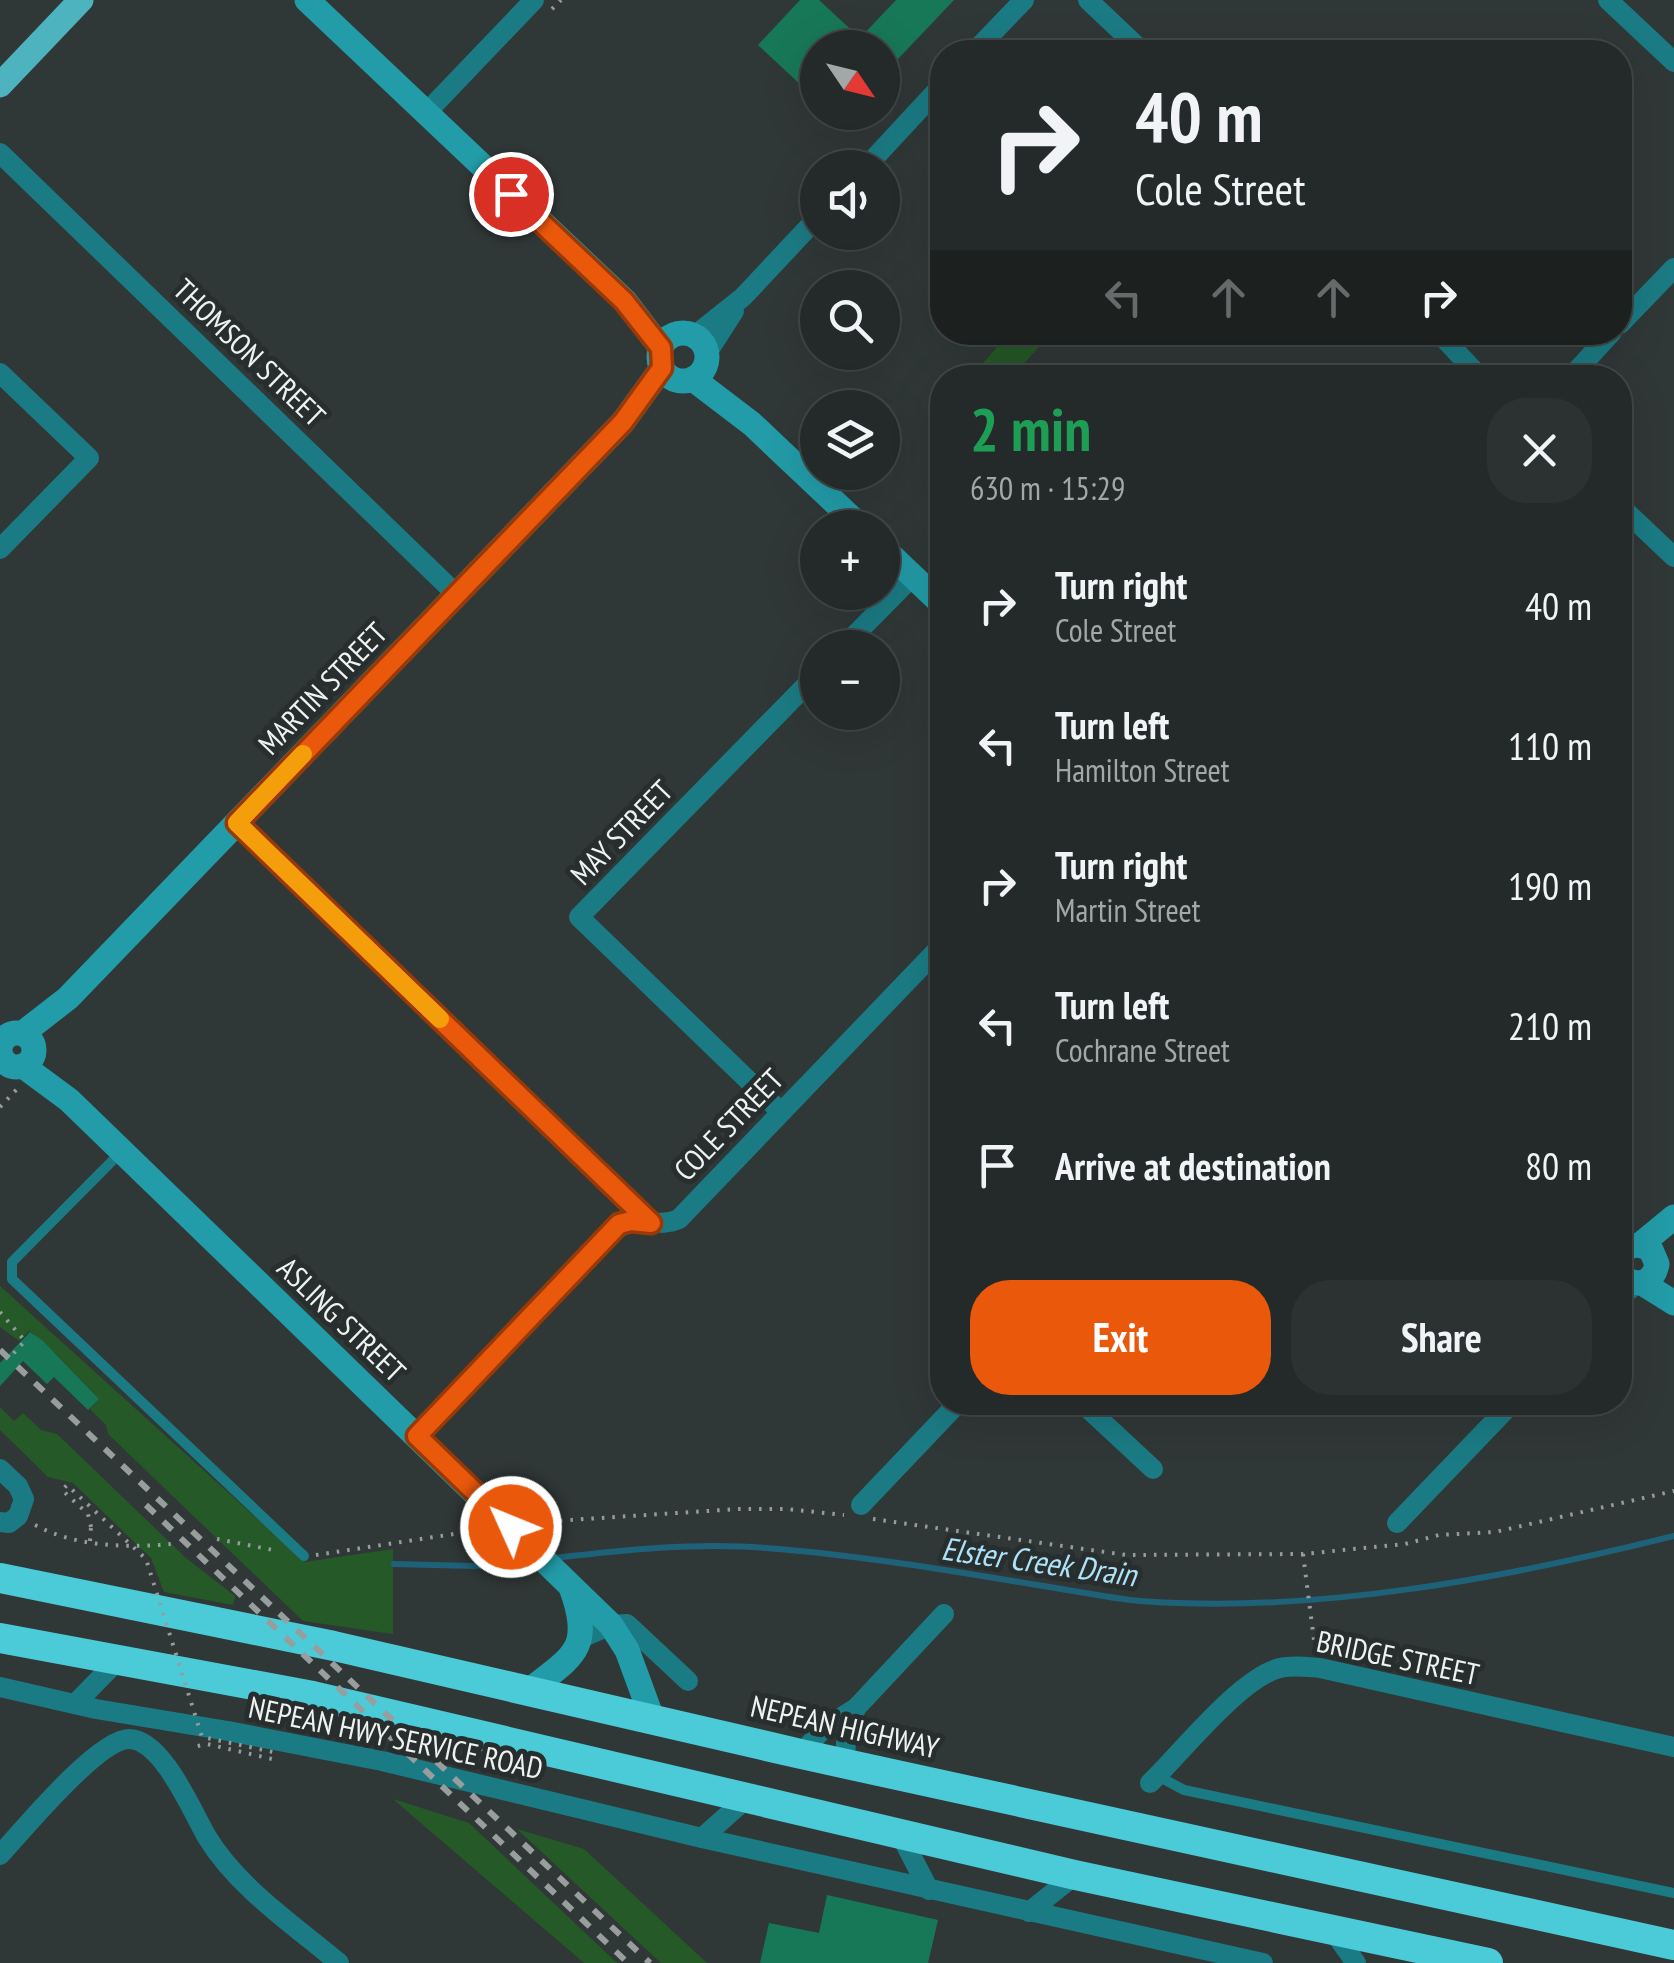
<!DOCTYPE html>
<meta charset="utf-8">
<style>
:root{--surface:#242a29;--page:#2c3231;--text:#f1f3f6;--muted:#a3a7a8;--line:#414646;--accent:#ea580c}
body{margin:0;font-family:"PT Sans Narrow",sans-serif;background:var(--page);color:var(--text);height:100vh;display:flex;flex-direction:column;font-size:38px;white-space:nowrap}
*{box-sizing:border-box;margin:0}
p{font-size:32px;color:var(--muted)}
.icon{flex:none;width:55px;height:55px;fill:none;stroke:currentColor;stroke-width:2;stroke-linecap:round;stroke-linejoin:round}
.map{position:relative;flex:1;overflow:hidden}
.drawer{position:absolute;left:930px;top:365px;width:702px;height:1050px;display:flex;flex-direction:column;background:var(--surface);border-radius:40px;box-shadow:0 10px 40px #0002,0 0 0 2px var(--line)}
.drawer>*{flex:none}
.top-card{position:absolute;left:930px;top:40px;width:702px;height:305px;border-radius:40px;box-shadow:0 10px 40px #0002,0 0 0 2px var(--line);background:#242a29;color:var(--text);overflow:hidden}
.needle{width:65px;rotate:125deg}
.tools{position:absolute;left:800px;top:30px;display:grid;gap:20px}
.tools a{display:grid;place-items:center;width:100px;height:100px;border-radius:50%;background:var(--surface);box-shadow:0 10px 40px #0002,0 0 0 2px var(--line);font-size:50px}
.pin{position:absolute;display:grid;place-items:center;width:85px;height:85px;color:#fff;margin:-42px;border:5px solid #fff;border-radius:50%;box-shadow:0 2px 10px #0007}
.me{position:absolute;width:110px;margin:-55px;rotate:314deg;stroke-linejoin:round;filter:drop-shadow(0 0 8px #0008)}
.turn{display:flex;align-items:center;gap:35px;height:210px;padding:0 40px;font-size:45px}
.turn .icon{width:130px;height:130px;stroke-width:2.5}
.turn b{display:block;font-size:70px;line-height:85px}
.lanes{display:flex;align-items:center;height:95px;padding:0 40px;background:#0003;justify-content:center;gap:50px;direction:ltr}
.lanes .off{opacity:.35}
.round{display:grid;place-items:center;flex:none;width:105px;height:105px;border-radius:40px;background:var(--page)}
.headline{display:flex;align-items:center;justify-content:space-between;height:170px;padding:0 40px}
h1{font-size:60px;font-weight:800;line-height:75px;color:#1e9e55}
.button{display:flex;gap:20px;margin-top:auto;padding:20px 40px}
.button a{flex:1;height:115px;border-radius:40px;background:var(--accent);color:#fff;font-size:40px;font-weight:800;line-height:115px;text-align:center}
.button a+a{background:var(--page);color:var(--text)}
ul{padding:0;list-style:none}
li{display:flex;align-items:center;gap:30px;height:140px;padding:0 40px}
li div{flex:1}
li b{display:block;font-size:38px}
li em{font-style:normal}
.map>svg:first-child{display:block}
.green{fill:#255927}
.lines{fill:none;stroke-linecap:round;stroke-linejoin:round}
.stream{stroke:#1e627a;stroke-width:6}
.building{fill:#177857}
.path{stroke:#979d9c;stroke-width:4;stroke-dasharray:2.5 8;stroke-linecap:butt}
.lane{stroke:#1b7b84;stroke-width:10}
.street{stroke:#1b7b84;stroke-width:20}
.secondary{stroke:#229ca8;stroke-width:25}
.primary{stroke:#4db3be;stroke-width:25}
.highway{stroke:#4bcbd8;stroke-width:30}
.rail{stroke:#989e9d;stroke-width:6;stroke-dasharray:12 12;stroke-linecap:butt}
.path-bridge{stroke:#979d9c;stroke-width:4;stroke-dasharray:2.5 8;stroke-linecap:butt}
.route-casing{stroke:#983908;stroke-width:25}
.route{stroke:#ea580c;stroke-width:18}
.slow{stroke:#f59e0b;stroke-width:18}
.labels{text-anchor:middle;dominant-baseline:central;stroke-width:10;stroke-linejoin:round;paint-order:stroke}
.street-label{font-size:30px;fill:#eef3f2;stroke:#272e2d}
.water-label{font-size:32px;font-style:italic;fill:#ade2f8;stroke:#272e2d}
</style>
<div class="map">
<svg width="1674" height="1963" viewBox="0 0 1674 1963">
<rect width="100%" height="100%" fill="#303837"/>
<g class="green">
<polygon points="1010,332 1026,333 1040,346 1011,377 971,377"/>
<path d="M0,1286L305,1562L393,1549V1634L303,1621L108,1434L106,1425L90,1409L99,1399L55,1353C46,1351 38,1335 29,1331L19,1341L0,1327Z"/>
<polygon points="0,1407 14,1421 23,1413 41,1430 57,1434 187,1559 235,1596 233,1605 164,1592 151,1558 73,1483 48,1477 0,1430"/>
<polygon points="393,1799 469,1823 617,1963 584,1963"/>
<polygon points="517,1829 584,1849 707,1963 661,1963"/>
</g>
<g class="lines">
<g class="stream">
<path d="M554,1558C624,1550 696,1542 766,1548C857,1555 947,1570 1037,1585C1071,1590 1107,1598 1141,1601C1315,1614 1506,1578 1674,1536"/>
<polyline points="394,1564 474,1566 532,1561"/>
</g>
</g>
<g class="building">
<polygon points="800,0 819,0 860,38 896,0 954,0 898,59 894,56 882,69 882,48 818,48 818,101 758,45"/>
<polygon points="30,1332 43,1341 99,1399 88,1410 54,1377 47,1384 23,1361 0,1386 0,1363"/>
<polygon points="827,1895 938,1920 928,1963 760,1963 769,1923 819,1933"/>
</g>
<g class="lines">
<g class="path">
<polyline points="552,9 561,0"/>
<polyline points="0,1107 18,1088"/>
<polyline points="0,1312 25,1341 12,1355"/>
<polyline points="873,1519 1126,1555 1303,1554 1405,1544 1439,1535 1495,1532 1674,1491"/>
<polyline points="539,1522 738,1509 787,1509 844,1515"/>
<path d="M35,1525C76,1547 127,1548 172,1544"/>
<polyline points="217,1539 278,1551"/>
<polyline points="90,1541 91,1527"/>
<polyline points="1303,1554 1315,1648"/>
<polyline points="316,1555 480,1530"/>
</g>
<g class="lane">
<polyline points="121,1152 12,1262 12,1279 304,1556"/>
<polyline points="1158,1776 1184,1790 1674,1893"/>
</g>
<g class="street">
<polyline points="1088,0 1143,52"/>
<polyline points="1608,0 1674,62"/>
<polyline points="974,52 1024,0"/>
<polyline points="426,113 534,0"/>
<polyline points="0,153 457,595"/>
<polyline points="865,168 942,85"/>
<polyline points="1620,324 1674,268"/>
<polyline points="1438,332 1481,378"/>
<polyline points="694,336 743,297 818,217"/>
<polyline points="707,353 734,311"/>
<polyline points="0,373 89,458 0,549"/>
<polyline points="1570,378 1612,332"/>
<polyline points="1620,506 1674,557"/>
<polyline points="842,648 913,576"/>
<polyline points="237,823 651,1223"/>
<polyline points="781,1112 579,917 818,673"/>
<polyline points="1620,1298 1637,1283"/>
<polyline points="1081,1402 1153,1469"/>
<path d="M417,1436L619,1224C638,1217 660,1228 679,1219L942,945"/>
<polyline points="0,1469 18,1486 24,1499 18,1516 9,1523 0,1522"/>
<polyline points="861,1505 959,1402"/>
<polyline points="1397,1523 1513,1402"/>
<polyline points="581,1638 611,1625 627,1624 688,1681"/>
<polyline points="0,1687 96,1709 228,1731 382,1761 702,1838 1263,1963"/>
<polyline points="75,1704 117,1661"/>
<polyline points="801,1754 823,1729 856,1708 944,1614"/>
<polyline points="844,1763 847,1734 856,1708"/>
<path d="M1150,1783C1181,1753 1241,1677 1280,1668C1293,1665 1306,1667 1320,1668L1674,1747"/>
<polyline points="900,1834 929,1890"/>
<polyline points="702,1838 748,1797"/>
<path d="M0,1855C23,1830 98,1739 129,1739C162,1739 192,1811 207,1837C238,1888 294,1925 339,1963"/>
<polyline points="1029,1912 1075,1875"/>
<polyline points="1331,1928 1356,1963"/>
</g>
<g class="secondary">
<polyline points="307,0 625,301 661,348"/>
<circle cx="683" cy="357" r="24"/>
<polyline points="693,379 752,424 862,528"/>
<polyline points="882,547 942,604"/>
<circle cx="17" cy="1050" r="17"/>
<polyline points="23,1033 68,998 623,422 662,368"/>
<polyline points="23,1066 69,1100 611,1625 627,1650 652,1718"/>
<polyline points="1640,1245 1674,1217"/>
<path d="M1620,1257C1627,1244 1639,1242 1651,1250L1657,1264C1654,1280 1642,1287 1627,1280L1620,1271"/>
<polyline points="1642,1283 1674,1303"/>
<path d="M530,1690C573,1656 593,1649 572,1590"/>
</g>
<polyline class="primary" points="0,85 81,0"/>
<g class="highway">
<polyline points="0,1578 334,1646 801,1754 1674,1945"/>
<polyline points="0,1638 313,1696 1075,1875 1488,1963"/>
</g>
<g class="rail">
<polyline points="0,1350 650,1963"/>
<polyline points="146,1505 628,1963"/>
</g>
<polyline class="path-bridge" points="91,1527 88,1514 62,1490 67,1485 146,1559 202,1737 273,1752 272,1759 207,1744 193,1747"/>
</g>
<g class="lines">
<defs>
<polyline id="route" points="511,194 624,301 661,348 662,368 623,422 237,823 651,1223 631,1221 619,1224 417,1436 511,1527"/>
</defs>
<use href="#route" class="route-casing"/>
<use href="#route" class="route"/>
<polyline class="slow" points="303,754 237,823 440,1019"/>
</g>
<g class="labels">
<g class="street-label">
<text transform="translate(250 352) rotate(44)">THOMSON STREET</text>
<text transform="translate(322 688) rotate(-46)">MARTIN STREET</text>
<text transform="translate(621 832) rotate(-46)">MAY STREET</text>
<text transform="translate(728 1124) rotate(-46)">COLE STREET</text>
<text transform="translate(342 1319) rotate(44)">ASLING STREET</text>
<text transform="translate(1398 1657) rotate(12)">BRIDGE STREET</text>
<text transform="translate(845 1726) rotate(13)">NEPEAN HIGHWAY</text>
<text transform="translate(396 1737) rotate(12)">NEPEAN HWY SERVICE ROAD</text>
</g>
<g class="water-label">
<text transform="translate(1039 1561) rotate(8)">Elster Creek Drain</text>
</g>
</g>
</svg>
<div class="tools">
<a><svg class="needle" viewBox="-14 -14 28 28"><path d="M0-13l5 13h-10z" fill="#e53935"/><path d="M0 13l5-13h-10z" fill="#a3a7a8"/></svg></a>
<a><svg class="icon" aria-label="sound" viewBox="0 0 24 24"><path d="M4 9h4l5-4v14l-5-4H4zM17 9q2 3 0 6"/></svg></a>
<a><svg class="icon" aria-label="search" viewBox="0 0 24 24"><circle cx="10" cy="10" r="6"/><path d="M15 15l6 6"/></svg></a>
<a><svg class="icon" aria-label="layers" viewBox="0 0 24 24"><path d="M12 4l9 5-9 5-9-5zM3 14l9 5 9-5"/></svg></a>
<a>+</a>
<a>−</a>
</div>
<div class="pin" style="left:511px;top:194px;background:#d93025"><svg class="icon" aria-label="arrive" viewBox="0 0 24 24"><path d="M6 21V4h12l-3 4 3 4H6"/></svg></div>
<svg class="me" style="left:511px;top:1527px" viewBox="-20 -20 40 40"><circle r="17" fill="#ea580c" stroke="#fff" stroke-width="3"/><path d="M0-11L8 9 0 5-8 9z" fill="#fff"/></svg>
<div class="top-card">
<div class="turn"><svg class="icon" aria-label="right" viewBox="0 0 24 24"><path d="M7 20v-9h11M14 6l5 5-5 5"/></svg><div><b>40 m</b>Cole Street</div></div>
<div class="lanes"><svg class="icon off" aria-label="left" viewBox="0 0 24 24"><path d="M17 20v-9H6M10 6l-5 5 5 5"/></svg><svg class="icon off" aria-label="ahead" viewBox="0 0 24 24"><path d="M12 20V5M6 11l6-6 6 6"/></svg><svg class="icon off" aria-label="ahead" viewBox="0 0 24 24"><path d="M12 20V5M6 11l6-6 6 6"/></svg><svg class="icon" aria-label="right" viewBox="0 0 24 24"><path d="M7 20v-9h11M14 6l5 5-5 5"/></svg></div>
</div>
<section class="drawer">
<div class="headline"><div><h1>2 min</h1><p>630 m · 15:29</p></div><a class="round"><svg class="icon" aria-label="close" viewBox="0 0 24 24"><path d="M6 6l12 12M18 6L6 18"/></svg></a></div>
<ul>
<li><svg class="icon" aria-label="right" viewBox="0 0 24 24"><path d="M7 20v-9h11M14 6l5 5-5 5"/></svg><div><b>Turn right</b><p>Cole Street</p></div><em>40 m</em></li>
<li><svg class="icon" aria-label="left" viewBox="0 0 24 24"><path d="M17 20v-9H6M10 6l-5 5 5 5"/></svg><div><b>Turn left</b><p>Hamilton Street</p></div><em>110 m</em></li>
<li><svg class="icon" aria-label="right" viewBox="0 0 24 24"><path d="M7 20v-9h11M14 6l5 5-5 5"/></svg><div><b>Turn right</b><p>Martin Street</p></div><em>190 m</em></li>
<li><svg class="icon" aria-label="left" viewBox="0 0 24 24"><path d="M17 20v-9H6M10 6l-5 5 5 5"/></svg><div><b>Turn left</b><p>Cochrane Street</p></div><em>210 m</em></li>
<li><svg class="icon" aria-label="arrive" viewBox="0 0 24 24"><path d="M6 21V4h12l-3 4 3 4H6"/></svg><div><b>Arrive at destination</b></div><em>80 m</em></li>
</ul>
<div class="button"><a>Exit</a><a>Share</a></div>
</section>
</div>
